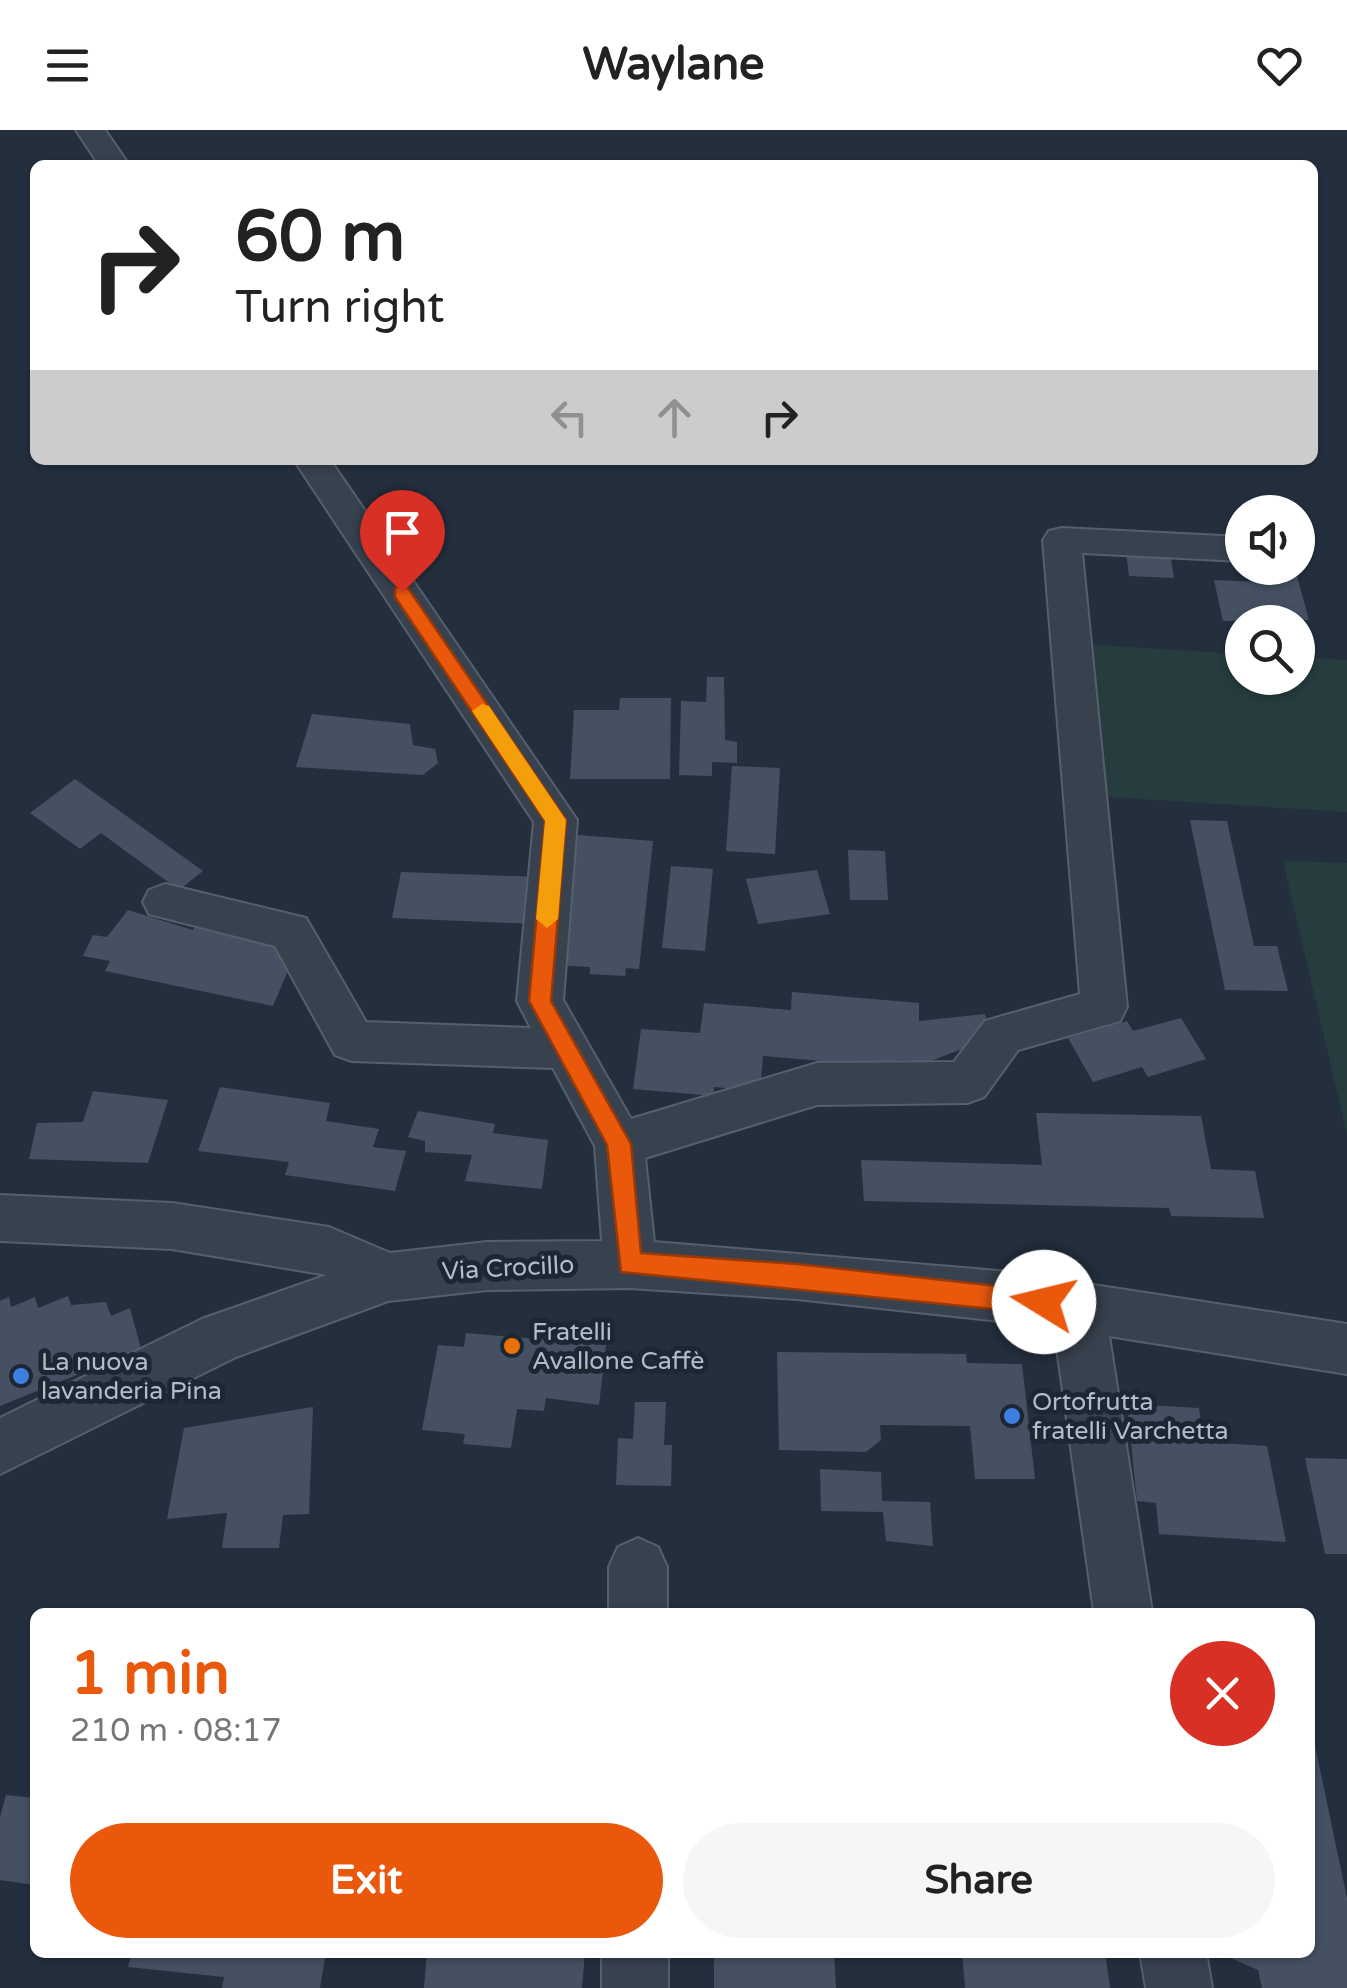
<!DOCTYPE html>
<meta charset="utf-8">
<style>
:root{--surface:#fff;--page:#f6f6f6;--text:#222;--muted:#767676;--accent:#ea580c}
body{margin:0;font-family:"Varela Round",sans-serif;background:var(--page);color:var(--text);height:100vh;display:flex;flex-direction:column;font-size:38px;white-space:nowrap}
*{box-sizing:border-box;margin:0}
p{font-size:32px;color:var(--muted)}
.icon{flex:none;width:55px;height:55px;fill:none;stroke:currentColor;stroke-width:2;stroke-linecap:round;stroke-linejoin:round}
.map{position:relative;flex:1;overflow:hidden}
.sheet{position:absolute;left:30px;top:1478px;width:1285px;height:350px;display:flex;flex-direction:column;background:var(--surface);border-radius:15px;box-shadow:0 2px 8px #0004}
.sheet>*{flex:none}
.banner{position:absolute;left:30px;top:30px;width:1288px;height:305px;border-radius:15px;box-shadow:0 2px 8px #0004;background:#fff;color:var(--text);overflow:hidden}
.fabs{position:absolute;left:1225px;top:365px;display:grid;gap:20px}
.fabs a{display:grid;place-items:center;width:90px;height:90px;border-radius:50%;background:var(--surface);box-shadow:0 2px 8px #0004;font-size:50px}
.pin{position:absolute;display:grid;place-items:center;width:85px;height:85px;color:#fff;margin:-102px -42px;border-radius:50% 50% 50% 0;rotate:-45deg;box-shadow:0 0 10px #0007}
.pin .icon{rotate:45deg}
.me{position:absolute;width:110px;margin:-55px;rotate:279deg;stroke-linejoin:round;filter:drop-shadow(0 0 8px #0008)}
.turn{display:flex;align-items:center;gap:35px;height:210px;padding:0 40px;font-size:45px}
.turn .icon{width:130px;height:130px;stroke-width:2.5}
.turn b{display:block;font-size:70px;line-height:85px}
.lanes{display:flex;align-items:center;height:95px;padding:0 40px;background:#0003;justify-content:center;gap:50px;direction:ltr}
.lanes .off{opacity:.35}
.round{display:grid;place-items:center;flex:none;width:105px;height:105px;border-radius:52px;background:var(--page)}
.overview{display:flex;align-items:center;justify-content:space-between;height:170px;padding:0 40px}
h1{font-size:60px;font-weight:700;line-height:75px;color:var(--accent)}
.cta{display:flex;gap:20px;margin-top:auto;padding:20px 40px}
.cta a{flex:1;height:115px;border-radius:60px;background:var(--accent);color:#fff;font-size:40px;font-weight:700;line-height:115px;text-align:center}
.cta a+a{background:var(--page);color:var(--text)}
header{display:flex;justify-content:space-between;align-items:center;height:130px;padding:0 40px;background:var(--surface);font-size:45px;font-weight:700}
.map>svg:first-child{display:block}
.green{fill:#263c3f}
.building{fill:#455162}
.lines{fill:none;stroke-linecap:round;stroke-linejoin:round}
.street-casing{stroke:#565f6c;stroke-width:4}
.street{fill:#38414e;fill-rule:evenodd}
.route{fill:#ea580c;stroke:#983908;stroke-width:2.5}
.slow{fill:#f59e0b}
.food-dot{fill:#e8710a;stroke:#1d2633;stroke-width:4}
.shop-dot{fill:#3f7fe0;stroke:#1d2633;stroke-width:4}
.labels{text-anchor:middle;dominant-baseline:central;stroke-width:10;stroke-linejoin:round;paint-order:stroke}
.street-label{font-size:25px;fill:#b4bcc9;stroke:#1d2633}
.poi-label{font-size:25px;fill:#b4bcc9;stroke:#1d2633;text-anchor:start}
</style>
<header><svg class="icon" aria-label="menu" viewBox="0 0 24 24"><path d="M4 6h16M4 12h16M4 18h16"/></svg>Waylane<svg class="icon" aria-label="heart" viewBox="0 0 24 24"><path d="M12 20l-8-8c-3-5 5-10 8-4 3-6 11-1 8 4z"/></svg></header>
<div class="map">
<svg width="1347" height="1858" viewBox="0 0 1347 1858">
<rect width="100%" height="100%" fill="#242f3e"/>
<g class="green">
<polygon points="1079,514 1242,524 1242,548 1298,548 1298,527 1347,530 1347,682 1092,666"/>
<polygon points="1283,731 1347,733 1347,1005"/>
</g>
<g class="building">
<polygon points="1126,421 1170,423 1174,448 1129,446"/>
<polygon points="1260,444 1297,446 1309,490 1223,491 1214,450 1262,452"/>
<polygon points="707,547 724,547 725,610 737,612 737,633 712,632 712,646 679,645 681,571 706,572"/>
<polygon points="620,568 671,568 670,649 570,649 574,580 619,580"/>
<polygon points="312,584 410,594 413,615 435,619 438,633 423,645 296,637"/>
<polygon points="732,636 780,638 775,724 726,721"/>
<polygon points="75,649 203,741 179,760 101,703 80,719 30,683"/>
<polygon points="1190,690 1227,691 1254,816 1277,816 1288,861 1225,860"/>
<polygon points="566,704 653,711 639,839 626,838 625,846 590,844 590,837 550,835"/>
<polygon points="848,720 885,721 888,770 850,770"/>
<polygon points="671,736 713,739 705,821 662,818"/>
<polygon points="817,740 830,784 758,794 746,749"/>
<polygon points="401,742 541,747 536,794 392,788"/>
<polygon points="128,780 193,800 196,794 296,822 273,876 105,841 110,831 83,826 93,805 107,807"/>
<polygon points="792,862 919,873 919,891 985,884 991,908 920,935 920,931 898,930 892,937 763,926 760,961 714,957 714,966 633,959 641,899 700,903 704,873 791,880"/>
<polygon points="1181,888 1206,929 1148,947 1142,937 1093,952 1068,908 1127,891 1133,901"/>
<polygon points="220,957 330,973 326,991 379,999 373,1017 406,1021 395,1061 285,1045 289,1032 198,1021"/>
<polygon points="93,961 168,970 148,1033 29,1029 37,993 83,992"/>
<polygon points="418,981 495,994 493,1003 548,1010 542,1059 465,1051 472,1025 425,1022 425,1011 408,1007"/>
<polygon points="1036,983 1201,986 1211,1039 1255,1041 1264,1088 1171,1086 1169,1078 864,1071 861,1030 1042,1035"/>
<polygon points="68,1166 71,1175 106,1172 111,1186 130,1178 141,1219 0,1276 0,1171 9,1167 11,1177 35,1167 38,1178"/>
<polygon points="466,1203 606,1215 599,1275 546,1268 544,1281 517,1279 511,1318 463,1314 465,1304 422,1300 438,1215 464,1217"/>
<polygon points="777,1222 966,1224 967,1233 1022,1234 1035,1349 975,1349 970,1296 880,1295 881,1310 866,1322 779,1320"/>
<polygon points="635,1272 666,1272 664,1315 672,1315 671,1356 616,1355 618,1308 633,1309"/>
<polygon points="1127,1274 1199,1278 1203,1312 1267,1316 1286,1412 1159,1404 1156,1373 1137,1371"/>
<polygon points="313,1277 309,1384 283,1385 279,1418 222,1418 227,1383 167,1389 184,1298"/>
<polygon points="1305,1328 1347,1329 1347,1424 1325,1424"/>
<polygon points="820,1339 881,1342 882,1371 930,1372 933,1416 886,1411 883,1382 821,1381"/>
<polygon points="1310,1592 1347,1768 1347,1858 1262,1858 1258,1840 1231,1828 1230,1822 1310,1822"/>
<polygon points="6,1665 35,1668 35,1755 0,1750 0,1687"/>
<polygon points="132,1822 326,1822 320,1858 222,1858 224,1847 128,1837"/>
<polygon points="427,1822 585,1822 582,1858 424,1858"/>
<polygon points="714,1822 834,1822 836,1858 714,1858"/>
<polygon points="962,1822 1105,1822 1110,1858 965,1858"/>
</g>
<g class="lines">
<defs>
<g id="street">
<polygon points="76,0 105,0 129,35 99,35"/>
<polygon points="294,330 330,330 577,690 563,870 631,989 817,933 954,932 985,891 1080,864 1043,410 1049,401 1062,398 1242,407 1242,431 1082,423 1127,877 1120,891 1018,920 984,967 967,973 817,975 645,1028 654,1112 1010,1142 1347,1194 1347,1244 1109,1206 1152,1482 1094,1482 1054,1197 797,1169 630,1158 487,1160 388,1171 236,1227 0,1344 0,1288 202,1189 327,1145 172,1119 0,1111 0,1065 172,1073 329,1097 390,1123 487,1112 602,1111 595,1016 553,938 352,931 335,925 275,816 149,784 143,772 149,760 165,754 306,788 366,892 531,898 517,871 534,692"/>
<polygon points="638,1408 658,1417 667,1437 667,1482 609,1482 609,1437 618,1417"/>
<rect x="602" y="1822" width="66" height="36"/>
<polygon points="1140,1822 1206,1822 1212,1858 1146,1858"/>
</g>
</defs>
<use href="#street" class="street-casing"/>
<use href="#street" class="street"/>
</g>
<polygon class="route" points="402,456 408,458 566,690 551,871 631,1014 641,1123 797,1134 1044,1161 1053,1164 1057,1172 1053,1181 1044,1184 621,1142 607,1015 529,871 545,691 395,467 395,458"/>
<polygon class="slow" points="482,574 489,576 566,690 558,789 547,798 536,789 545,691 472,581"/>
<circle class="food-dot" cx="512" cy="1216" r="10"/>
<g class="shop-dot">
<circle cx="21" cy="1246" r="10"/>
<circle cx="1012" cy="1286" r="10"/>
</g>
<g class="labels">
<g class="street-label">
<text transform="translate(508 1138) rotate(-3)">Via Crocillo</text>
</g>
<g class="poi-label">
<text x="532" y="1202">Fratelli<tspan x="532" dy="29">Avallone Caffè</tspan></text>
<text x="41" y="1232">La nuova<tspan x="41" dy="29">lavanderia Pina</tspan></text>
<text x="1032" y="1272">Ortofrutta<tspan x="1032" dy="29">fratelli Varchetta</tspan></text>
</g>
</g>
</svg>
<div class="fabs">
<a><svg class="icon" aria-label="sound" viewBox="0 0 24 24"><path d="M4 9h4l5-4v14l-5-4H4zM17 9q2 3 0 6"/></svg></a>
<a><svg class="icon" aria-label="search" viewBox="0 0 24 24"><circle cx="10" cy="10" r="6"/><path d="M15 15l6 6"/></svg></a>
</div>
<div class="pin" style="left:402px;top:462px;background:#d93025"><svg class="icon" aria-label="arrive" viewBox="0 0 24 24"><path d="M6 21V4h12l-3 4 3 4H6"/></svg></div>
<svg class="me" style="left:1044px;top:1172px" viewBox="-20 -20 40 40"><circle r="19" fill="#fff"/><path d="M0-13L10 11 0 6-10 11z" fill="#ea580c"/></svg>
<div class="banner">
<div class="turn"><svg class="icon" aria-label="right" viewBox="0 0 24 24"><path d="M7 20v-9h11M14 6l5 5-5 5"/></svg><div><b>60 m</b>Turn right</div></div>
<div class="lanes"><svg class="icon off" aria-label="left" viewBox="0 0 24 24"><path d="M17 20v-9H6M10 6l-5 5 5 5"/></svg><svg class="icon off" aria-label="ahead" viewBox="0 0 24 24"><path d="M12 20V5M6 11l6-6 6 6"/></svg><svg class="icon" aria-label="right" viewBox="0 0 24 24"><path d="M7 20v-9h11M14 6l5 5-5 5"/></svg></div>
</div>
<section class="sheet">
<div class="overview"><div><h1>1 min</h1><p>210 m · 08:17</p></div><a class="round" style="background:#d93025;color:#fff"><svg class="icon" aria-label="close" viewBox="0 0 24 24"><path d="M6 6l12 12M18 6L6 18"/></svg></a></div>
<div class="cta"><a>Exit</a><a>Share</a></div>
</section>
</div>
